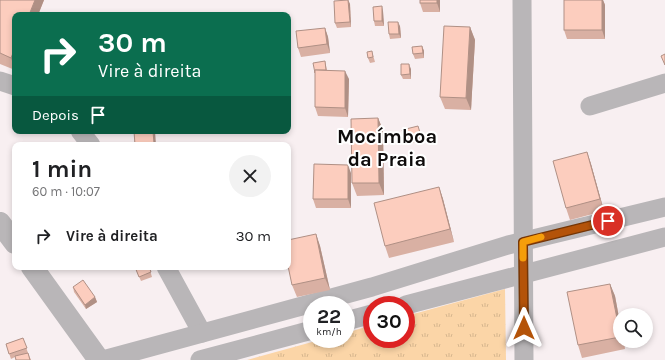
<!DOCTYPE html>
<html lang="pt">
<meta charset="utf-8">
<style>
:root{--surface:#fff;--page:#f2f2f2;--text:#202124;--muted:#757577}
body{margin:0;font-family:Karla,sans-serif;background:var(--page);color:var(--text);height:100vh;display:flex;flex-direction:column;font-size:15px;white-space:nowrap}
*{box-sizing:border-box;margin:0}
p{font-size:13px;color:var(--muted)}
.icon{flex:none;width:22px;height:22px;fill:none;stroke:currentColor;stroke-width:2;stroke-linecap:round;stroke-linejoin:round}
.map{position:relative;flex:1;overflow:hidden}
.panel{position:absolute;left:12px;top:142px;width:279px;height:128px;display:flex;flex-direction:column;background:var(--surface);border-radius:8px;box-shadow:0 2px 6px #0003}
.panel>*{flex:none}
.banner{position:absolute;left:12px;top:12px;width:279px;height:122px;border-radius:8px;box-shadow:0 2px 6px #0003;background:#0b6e4f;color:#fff;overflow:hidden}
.controls{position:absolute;left:613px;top:308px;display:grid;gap:8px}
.controls a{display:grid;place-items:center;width:40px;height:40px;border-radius:50%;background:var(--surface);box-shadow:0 2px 6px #0003;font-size:20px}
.speed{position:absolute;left:303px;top:296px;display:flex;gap:8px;font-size:20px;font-weight:700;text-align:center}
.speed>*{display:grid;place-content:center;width:52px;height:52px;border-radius:50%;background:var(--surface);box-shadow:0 2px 6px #0003;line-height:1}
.speed small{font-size:10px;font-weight:400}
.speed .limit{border:6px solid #d22;background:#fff;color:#111}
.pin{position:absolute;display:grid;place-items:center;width:34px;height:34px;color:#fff;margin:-17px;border:2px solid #fff;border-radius:50%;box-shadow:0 1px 4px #0007}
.me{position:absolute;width:44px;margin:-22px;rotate:0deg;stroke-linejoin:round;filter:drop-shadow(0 0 3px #0008)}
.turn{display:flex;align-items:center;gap:14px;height:84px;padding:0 20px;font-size:18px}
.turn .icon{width:52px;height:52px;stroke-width:2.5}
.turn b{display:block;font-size:28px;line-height:34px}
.then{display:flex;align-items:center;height:38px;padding:0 20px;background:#0003;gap:8px;font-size:15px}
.round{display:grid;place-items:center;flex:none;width:42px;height:42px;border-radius:21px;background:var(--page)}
.summary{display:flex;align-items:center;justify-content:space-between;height:68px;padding:0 20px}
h1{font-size:24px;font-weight:700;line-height:30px}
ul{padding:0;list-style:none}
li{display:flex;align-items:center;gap:12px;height:52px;padding:0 20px}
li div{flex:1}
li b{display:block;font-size:15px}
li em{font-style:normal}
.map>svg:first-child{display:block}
.park{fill:url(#park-tufts)}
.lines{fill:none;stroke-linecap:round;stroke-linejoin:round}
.minor{stroke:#b9b6b8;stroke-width:19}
.tertiary{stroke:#b9b6b8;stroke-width:22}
.wall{fill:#d9b0a3}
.shaded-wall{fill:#b09085}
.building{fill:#fccdbe;stroke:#b09085}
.route-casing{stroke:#753606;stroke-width:10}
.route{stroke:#b45309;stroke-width:7}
.slow{stroke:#f59e0b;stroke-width:7}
.labels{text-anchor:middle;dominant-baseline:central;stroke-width:4;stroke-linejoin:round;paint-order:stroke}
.town-label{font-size:20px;font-weight:bold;fill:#0e0b0b;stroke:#fff}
</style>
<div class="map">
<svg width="665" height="360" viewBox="0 0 665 360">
<defs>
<pattern id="park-tufts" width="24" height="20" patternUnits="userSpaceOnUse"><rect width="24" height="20" fill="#fbd5a7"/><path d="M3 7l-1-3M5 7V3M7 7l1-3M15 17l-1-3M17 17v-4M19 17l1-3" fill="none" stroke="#d6b68e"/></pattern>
</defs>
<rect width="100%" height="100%" fill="#f8eff1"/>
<polygon class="park" points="505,289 506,360 247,360 323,339 346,339 346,333 372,325 372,339 406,339 406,316"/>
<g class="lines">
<g class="minor">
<polyline points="522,0 524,360"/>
<polyline points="0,81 15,86"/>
<polyline points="590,106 665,83"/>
<polyline points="80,131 91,145"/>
<polyline points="166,267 202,333"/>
<polyline points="406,305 665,237"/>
<polyline points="346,321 372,314"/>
<polyline points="103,360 372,287 508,245 665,207"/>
<polyline points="200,360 312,330"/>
</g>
<g class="tertiary">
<polyline points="0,223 15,243"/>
<polyline points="32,267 99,360"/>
</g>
</g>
<g class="wall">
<polygon points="0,0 44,0 38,15 15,15 15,70 0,64"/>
<polygon points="348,0 350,4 351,27 337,28 335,23"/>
<polygon points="440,0 440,12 423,12 420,3"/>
<polygon points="564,0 603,0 605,5 605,39 567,39 564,30"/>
<polygon points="383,11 384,26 375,26 374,21"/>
<polygon points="400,26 401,38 390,39 389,34"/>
<polygon points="470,27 475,40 471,110 445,109 440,97"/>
<polygon points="325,28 328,37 330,53 301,57 298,48"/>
<polygon points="422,46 424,51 424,58 415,59 413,54"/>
<polygon points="373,55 375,62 370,63 368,58"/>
<polygon points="325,61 327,70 349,79 348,117 318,116 315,107 315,73"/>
<polygon points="411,69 411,79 403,79 401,75"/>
<polygon points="378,118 383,130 384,195 357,196 352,183"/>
<polygon points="419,130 422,140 407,145 405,140"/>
<polygon points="587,152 591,164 604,211 570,220 566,208"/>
<polygon points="351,173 351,208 316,208 313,199"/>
<polygon points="439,187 443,199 454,242 389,258 385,246"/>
<polygon points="316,234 320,246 330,290 297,297 292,285"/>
<polygon points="135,267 149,267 152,277 141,281"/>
<polygon points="610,284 615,296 620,323 620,341 624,341 625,349 582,358 578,345"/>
<polygon points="73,287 95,297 97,302 86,309 74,292"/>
<polygon points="23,338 28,353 25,354 28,353 31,360 16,360 15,357 11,359 6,344"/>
</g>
<g class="shaded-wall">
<polygon points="35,0 44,0 38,15 29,15"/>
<polygon points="348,0 350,4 351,27 350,22"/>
<polygon points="437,0 440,0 440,12 437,3"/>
<polygon points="602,0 603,0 605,5 605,39 602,30"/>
<polygon points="382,6 383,11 384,26 382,21"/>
<polygon points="398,22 400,26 401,38 399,34"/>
<polygon points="470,27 475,40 471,110 466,98"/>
<polygon points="325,28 328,37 330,53 327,44"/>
<polygon points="422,46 424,51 424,58 423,53"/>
<polygon points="15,48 15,69 11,58"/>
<polygon points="409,64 411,69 411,79 410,74"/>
<polygon points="345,71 349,79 348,117 345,108"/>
<polygon points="378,118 383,130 384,195 379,183"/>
<polygon points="153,131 155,131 156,145 154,145 154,144"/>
<polygon points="587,152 591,164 604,211 600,199"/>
<polygon points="348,165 351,173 351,208 348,199"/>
<polygon points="439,187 443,199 454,242 450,229"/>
<polygon points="316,234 320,246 330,290 325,278"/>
<polygon points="610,284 615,296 620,323 620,333"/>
<polygon points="95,297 97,302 86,309 85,305"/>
</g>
<g class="building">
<polygon points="0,0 35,0 29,15 15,15 15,48 11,58 0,53"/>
<polygon points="348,0 350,22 335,23 334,1"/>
<rect x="420" y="0" width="17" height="3"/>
<rect x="564" y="0" width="38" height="30"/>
<polygon points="382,6 382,21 374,21 373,7"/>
<polygon points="388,22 398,22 399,34 389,34"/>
<polygon points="444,26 470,27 466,98 440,97"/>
<polygon points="325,28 327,44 298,48 296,31"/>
<polygon points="422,46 423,53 413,54 412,47"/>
<polygon points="372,51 373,57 368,58 367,52"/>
<polygon points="665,54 665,65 661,56"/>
<polygon points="325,61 326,70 315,70 315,73 313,63"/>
<polygon points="401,64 409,64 410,74 401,75"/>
<polygon points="315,70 345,71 345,108 315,107"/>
<polygon points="378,118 379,183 352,183 351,119"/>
<polygon points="418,126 421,136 405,140 402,130"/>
<polygon points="134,131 153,131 154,144 135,145"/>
<polygon points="587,152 600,199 566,208 553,161"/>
<polygon points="314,164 348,165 348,199 313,199"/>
<polygon points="439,187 450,229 385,246 374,203"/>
<polygon points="316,234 325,278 292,285 288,266 288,240"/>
<polygon points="135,267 149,267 151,272 139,277"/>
<polygon points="83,280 95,297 85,305 73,287"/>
<polygon points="610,284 620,333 620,337 578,345 567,292"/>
<polygon points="23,338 27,348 9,354 6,344"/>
<polygon points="28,353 30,360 16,360 15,356"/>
</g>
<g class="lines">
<defs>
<polyline id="route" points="524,328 523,242 608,221"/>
</defs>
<use href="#route" class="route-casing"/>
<use href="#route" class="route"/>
<polyline class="slow" points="523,258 523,242 541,237"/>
</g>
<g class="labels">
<g class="town-label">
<text x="387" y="136">Mocímboa<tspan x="387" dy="23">da Praia</tspan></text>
</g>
</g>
</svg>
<div class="controls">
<a><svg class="icon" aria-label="search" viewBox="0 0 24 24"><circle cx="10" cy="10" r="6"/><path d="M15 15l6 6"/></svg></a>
</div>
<div class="speed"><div>22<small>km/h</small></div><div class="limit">30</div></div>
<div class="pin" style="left:608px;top:221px;background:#d93025"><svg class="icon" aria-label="arrive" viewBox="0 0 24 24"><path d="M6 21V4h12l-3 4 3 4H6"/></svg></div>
<svg class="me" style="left:524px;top:328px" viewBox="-20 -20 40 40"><path d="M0-17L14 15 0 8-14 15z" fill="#b45309" stroke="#fff" stroke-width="4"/></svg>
<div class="banner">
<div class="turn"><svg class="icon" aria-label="right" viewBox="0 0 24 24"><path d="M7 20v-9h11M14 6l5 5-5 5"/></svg><div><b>30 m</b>Vire à direita</div></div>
<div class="then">Depois<svg class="icon" aria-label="arrive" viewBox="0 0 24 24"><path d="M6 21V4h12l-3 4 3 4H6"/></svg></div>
</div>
<section class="panel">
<div class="summary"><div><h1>1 min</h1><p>60 m · 10:07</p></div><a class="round"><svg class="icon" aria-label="close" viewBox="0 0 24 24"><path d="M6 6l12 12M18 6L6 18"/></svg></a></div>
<ul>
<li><svg class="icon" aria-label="right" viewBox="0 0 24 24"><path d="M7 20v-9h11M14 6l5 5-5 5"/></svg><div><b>Vire à direita</b></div><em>30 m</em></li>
</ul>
</section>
</div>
